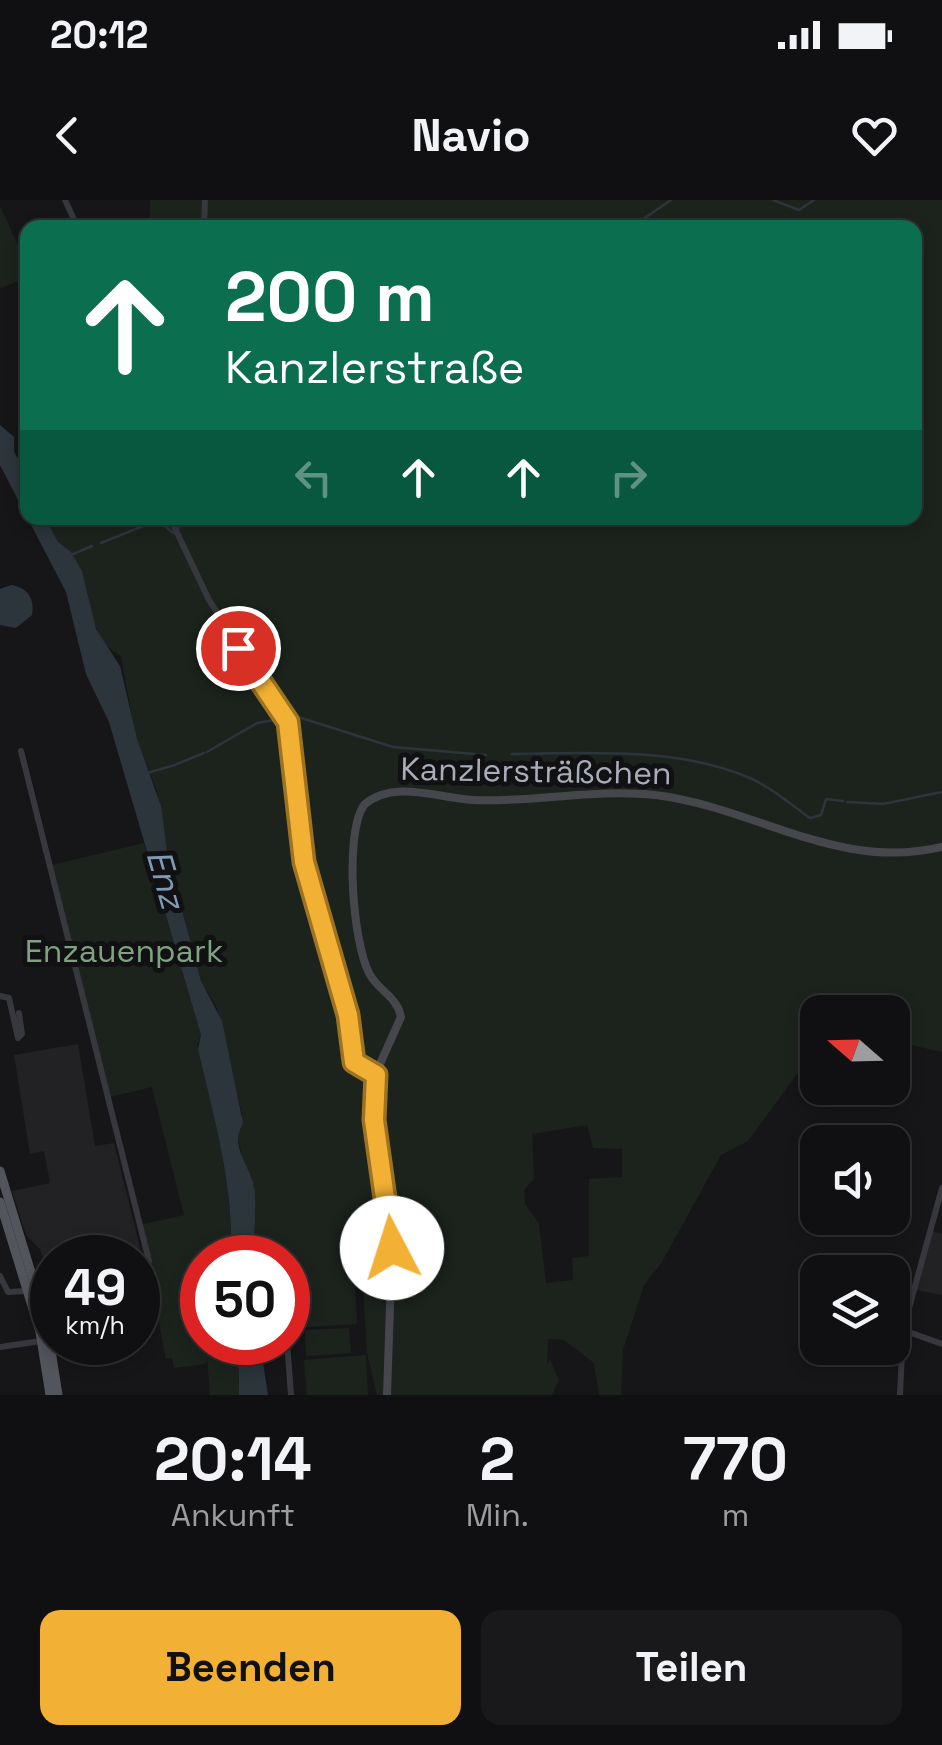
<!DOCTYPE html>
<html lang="de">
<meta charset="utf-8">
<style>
:root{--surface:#101012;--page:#19191b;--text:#f1f3f6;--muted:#9c9d9f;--line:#303032;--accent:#f2b134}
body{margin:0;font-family:"Space Grotesk",sans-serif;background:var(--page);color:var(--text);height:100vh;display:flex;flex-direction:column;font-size:38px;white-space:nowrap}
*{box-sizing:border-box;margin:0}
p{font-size:32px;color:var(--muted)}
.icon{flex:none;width:55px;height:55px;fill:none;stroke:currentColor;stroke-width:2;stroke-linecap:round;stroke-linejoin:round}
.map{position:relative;height:1195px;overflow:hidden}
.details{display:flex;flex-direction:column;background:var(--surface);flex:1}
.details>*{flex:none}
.top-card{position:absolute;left:20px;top:20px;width:902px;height:305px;border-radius:20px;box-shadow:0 5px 15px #0003,0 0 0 2px var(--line);background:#0b6e4f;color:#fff;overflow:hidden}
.needle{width:65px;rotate:290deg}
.controls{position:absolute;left:800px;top:795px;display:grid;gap:20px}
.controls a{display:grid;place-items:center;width:110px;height:110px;border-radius:20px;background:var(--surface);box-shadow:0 5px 15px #0003,0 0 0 2px var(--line);font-size:50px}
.speed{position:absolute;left:30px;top:1035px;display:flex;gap:20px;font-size:50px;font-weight:700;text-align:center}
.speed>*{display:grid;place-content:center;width:130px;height:130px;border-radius:50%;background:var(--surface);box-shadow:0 5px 15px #0003,0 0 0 2px var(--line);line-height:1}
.speed small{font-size:25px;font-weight:400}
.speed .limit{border:15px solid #d22;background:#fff;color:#111}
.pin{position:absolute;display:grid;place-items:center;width:85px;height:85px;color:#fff;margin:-42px;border:5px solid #fff;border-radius:50%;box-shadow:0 2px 10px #0007}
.me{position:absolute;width:110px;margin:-55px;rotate:355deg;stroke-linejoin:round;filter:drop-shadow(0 0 8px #0008)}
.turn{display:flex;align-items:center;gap:35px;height:210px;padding:0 40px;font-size:45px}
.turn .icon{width:130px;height:130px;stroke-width:2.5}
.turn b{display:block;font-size:70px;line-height:85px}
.lanes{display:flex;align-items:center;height:95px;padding:0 40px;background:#0003;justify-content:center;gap:50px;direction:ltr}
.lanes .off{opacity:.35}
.eta{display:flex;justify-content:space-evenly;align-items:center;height:170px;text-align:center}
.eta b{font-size:60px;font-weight:700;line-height:70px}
.primary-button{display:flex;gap:20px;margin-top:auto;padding:20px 40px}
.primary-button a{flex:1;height:115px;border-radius:20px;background:var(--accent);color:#111;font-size:40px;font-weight:700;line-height:115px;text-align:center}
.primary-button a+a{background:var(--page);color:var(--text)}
.status{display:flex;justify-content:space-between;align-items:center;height:70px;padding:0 50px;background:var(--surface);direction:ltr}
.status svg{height:28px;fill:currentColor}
header{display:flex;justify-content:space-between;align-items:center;height:130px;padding:0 40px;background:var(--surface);font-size:45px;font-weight:700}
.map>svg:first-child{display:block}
.built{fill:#222225}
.green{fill:#1c231d;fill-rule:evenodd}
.water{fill:#2c353c}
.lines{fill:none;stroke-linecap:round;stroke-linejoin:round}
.stream{stroke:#2c353c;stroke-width:2.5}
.street{stroke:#37383d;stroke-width:6}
.secondary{stroke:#45474d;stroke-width:8}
.primary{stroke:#53555c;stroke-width:9}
.route-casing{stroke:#9d7322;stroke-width:25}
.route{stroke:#f2b134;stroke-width:18}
.labels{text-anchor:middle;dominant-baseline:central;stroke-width:10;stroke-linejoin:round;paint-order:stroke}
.street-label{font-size:32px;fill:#a8adb8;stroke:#111113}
.park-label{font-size:32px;fill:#7fa381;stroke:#111113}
.water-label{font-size:35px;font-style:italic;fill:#7f9bb3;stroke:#111113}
</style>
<div class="status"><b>20:12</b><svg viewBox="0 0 49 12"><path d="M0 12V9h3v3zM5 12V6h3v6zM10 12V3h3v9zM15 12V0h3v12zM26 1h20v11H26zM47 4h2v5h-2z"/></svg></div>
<header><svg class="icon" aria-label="back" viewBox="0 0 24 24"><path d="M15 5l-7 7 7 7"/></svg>Navio<svg class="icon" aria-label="heart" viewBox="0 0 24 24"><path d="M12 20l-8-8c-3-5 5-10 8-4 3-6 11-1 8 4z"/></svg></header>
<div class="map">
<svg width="942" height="1195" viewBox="0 0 942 1195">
<rect width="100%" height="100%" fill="#161618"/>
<g class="built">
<polygon points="78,844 95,946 114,943 144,1064 138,1067 138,1058 52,1058 49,1081 40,1049 26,1035 12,991 50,983 44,951 30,954 14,855"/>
<polygon points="933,1031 942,1034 942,1095 916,1090"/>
</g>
<g class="green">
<path d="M150,0H942V852L893,841L892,812H818L817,847L748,941L721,955L662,1062L644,1085L623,1150L621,1195H599L594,1163L564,1140L548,1139L547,1164L550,1160L559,1180L552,1195H377L367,1153L363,1086L355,1087L357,1124L296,1128L294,1090H288V1058L252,1057L254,1017L238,937L242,914L217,808L201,781L168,658L157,591L136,539L121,456C88,439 93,401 81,370C76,356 63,351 56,339C52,333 49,324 45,318H915V28H150ZM587,925L593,948L622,949V977L589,979V1056L572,1058L573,1080L546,1083L539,1023L525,1004L524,990L534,979L532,934Z"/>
<polygon points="0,6 28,67 27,77 0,89"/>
<path d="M144,643L201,835L197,845C213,916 234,984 231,1057L202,1058V1142L230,1143L239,1167V1195H210L207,1159L206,1164L174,1168L172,1158L166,1159L140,1025L184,1015L152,887L110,897L52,665Z"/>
<polygon points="349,1128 351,1153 306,1156 305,1130"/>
<polygon points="366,1155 368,1195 307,1195 304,1160"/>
</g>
<g class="water">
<path d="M0,225L14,237V252L27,274L28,318H45L58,342L71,352L82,371L96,429L120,466L137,539L161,606L168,658L201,781L222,821L243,923C228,949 253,967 255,993C256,1013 254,1037 252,1057H231C234,985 214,919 198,849L201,835L109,522L86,474L66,392L0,265Z"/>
<path d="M11,385C27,387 35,399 32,415L16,428L0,425V389Z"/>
<polygon points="232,1143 260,1143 268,1195 239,1195 239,1167"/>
</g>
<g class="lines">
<g class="stream">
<polyline points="773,0 799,10 814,0"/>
<polyline points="630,28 671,0"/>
<polyline points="178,330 184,318"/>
<polyline points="101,343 158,320 173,333"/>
<polyline points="71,355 92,346"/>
<polyline points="298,517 393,547 486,555"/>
<polyline points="207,552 257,523 274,520"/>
<path d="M512,554C589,553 681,547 752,579C774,589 791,605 810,618L821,615L826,599L843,601"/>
<polyline points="177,564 204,553"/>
<polyline points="147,573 175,565"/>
<polyline points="847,602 883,604 942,592"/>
</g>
<g class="street">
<polyline points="65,0 78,28"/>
<polyline points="204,28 205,0"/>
<polyline points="170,318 209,400 288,522 304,663 348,815 353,869 374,884"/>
<polyline points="21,551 149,1061 147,1070 138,1074"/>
<polyline points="0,796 9,798 18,838 22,834 19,813"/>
<polyline points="354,862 376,875"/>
<polyline points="0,1076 8,1092 28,1091"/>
<polyline points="37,1089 52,1086"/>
<polyline points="38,1093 52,1091"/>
<polyline points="903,1130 942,1144"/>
<polyline points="287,1142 291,1195"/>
<polyline points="0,1147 41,1141"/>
<polyline points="900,1195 903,1130 942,988"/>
</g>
<path class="secondary" d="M387,1195L392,1048L373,894L379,866L401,817C397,796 378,791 369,773C353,742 344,634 364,605C393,579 438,598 473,600C534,603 594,588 655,595C755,607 838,672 942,647"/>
<g class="primary">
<polyline points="0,971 47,1125 58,1195"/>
<polyline points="0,1002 40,1132 50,1195"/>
</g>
</g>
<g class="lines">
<defs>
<polyline id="route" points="238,448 288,522 304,662 348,815 354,862 376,875 374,920 392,1048"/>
</defs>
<use href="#route" class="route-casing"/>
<use href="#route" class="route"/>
</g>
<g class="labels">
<g class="street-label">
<text transform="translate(536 571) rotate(1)">Kanzlersträßchen</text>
</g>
<g class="park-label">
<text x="124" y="751">Enzauenpark</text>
</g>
<g class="water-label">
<text transform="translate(166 679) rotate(74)">Enz</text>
</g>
</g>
</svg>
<div class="controls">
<a><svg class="needle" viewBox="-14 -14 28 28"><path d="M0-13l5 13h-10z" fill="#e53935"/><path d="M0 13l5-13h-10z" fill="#9c9d9f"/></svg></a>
<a><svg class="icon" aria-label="sound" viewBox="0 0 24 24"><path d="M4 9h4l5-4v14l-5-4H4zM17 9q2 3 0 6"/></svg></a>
<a><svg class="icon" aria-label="layers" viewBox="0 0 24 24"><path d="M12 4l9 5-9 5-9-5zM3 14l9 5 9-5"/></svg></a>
</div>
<div class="speed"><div>49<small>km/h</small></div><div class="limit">50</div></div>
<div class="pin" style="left:238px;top:448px;background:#d93025"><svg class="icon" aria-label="arrive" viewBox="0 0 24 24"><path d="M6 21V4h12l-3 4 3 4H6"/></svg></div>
<svg class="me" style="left:392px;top:1048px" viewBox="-20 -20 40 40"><circle r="19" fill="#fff"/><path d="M0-13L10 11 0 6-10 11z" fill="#f2b134"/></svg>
<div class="top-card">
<div class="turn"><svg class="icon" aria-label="ahead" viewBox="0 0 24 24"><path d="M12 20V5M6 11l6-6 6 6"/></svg><div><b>200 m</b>Kanzlerstraße</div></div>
<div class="lanes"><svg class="icon off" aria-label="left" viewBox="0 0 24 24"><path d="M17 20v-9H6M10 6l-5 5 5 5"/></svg><svg class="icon" aria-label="ahead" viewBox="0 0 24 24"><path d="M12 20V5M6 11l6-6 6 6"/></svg><svg class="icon" aria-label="ahead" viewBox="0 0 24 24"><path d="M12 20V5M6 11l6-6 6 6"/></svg><svg class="icon off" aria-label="right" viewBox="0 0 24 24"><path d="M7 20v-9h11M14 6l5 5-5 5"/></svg></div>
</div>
</div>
<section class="details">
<div class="eta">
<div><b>20:14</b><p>Ankunft</p></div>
<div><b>2</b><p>Min.</p></div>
<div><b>770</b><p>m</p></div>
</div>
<div class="primary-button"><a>Beenden</a><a>Teilen</a></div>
</section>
